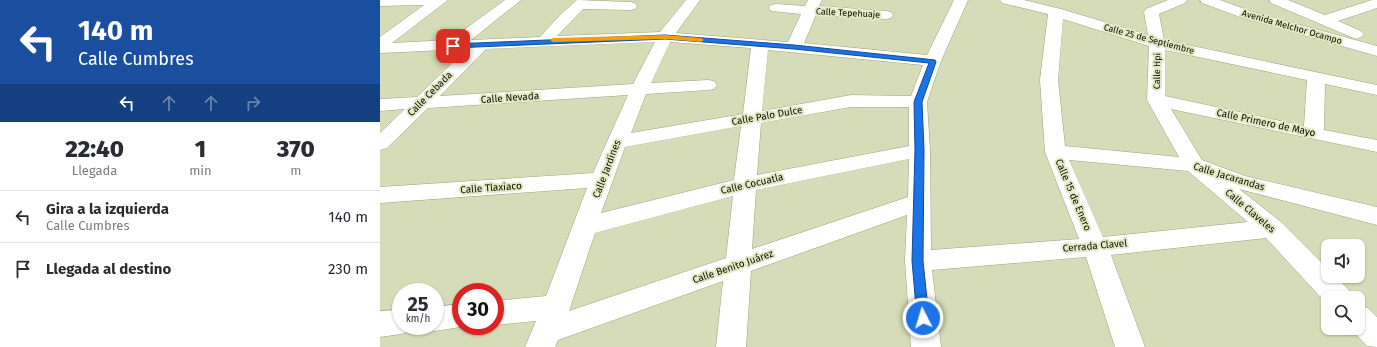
<!DOCTYPE html>
<html lang="es">
<meta charset="utf-8">
<style>
:root{--surface:#fff;--page:#f2f2f3;--text:#2b2b33;--muted:#7c7c81;--line:#e1e1e2}
body{margin:0;font-family:"Fira Sans",sans-serif;background:var(--page);color:var(--text);height:100vh;display:flex;flex-direction:column;font-size:15px;white-space:nowrap}
*{box-sizing:border-box;margin:0}
p{font-size:13px;color:var(--muted)}
.icon{flex:none;width:22px;height:22px;fill:none;stroke:currentColor;stroke-width:2;stroke-linecap:round;stroke-linejoin:round}
.map{position:relative;flex:1;overflow:hidden}
.details{display:flex;flex-direction:column;background:var(--surface);width:380px}
.details>*{flex:none}
.hud{background:#1a4fa0;color:#fff;overflow:hidden}
.fabs{position:absolute;left:941px;top:239px;display:grid;gap:8px}
.fabs a{display:grid;place-items:center;width:44px;height:44px;border-radius:8px;background:var(--surface);box-shadow:0 1px 3px #0004;font-size:20px}
.speed{position:absolute;left:12px;top:283px;display:flex;gap:8px;font-size:20px;font-weight:700;text-align:center}
.speed>*{display:grid;place-content:center;width:52px;height:52px;border-radius:50%;background:var(--surface);box-shadow:0 1px 3px #0004;line-height:1}
.speed small{font-size:10px;font-weight:400}
.speed .limit{border:6px solid #d22;background:#fff;color:#111}
.pin{position:absolute;display:grid;place-items:center;width:34px;height:34px;color:#fff;margin:-17px;border-radius:8px;box-shadow:0 2px 6px #0006}
.me{position:absolute;width:44px;margin:-22px;rotate:355deg;stroke-linejoin:round;filter:drop-shadow(0 0 3px #0008)}
.turn{display:flex;align-items:center;gap:14px;height:84px;padding:0 12px;font-size:18px}
.turn .icon{width:52px;height:52px;stroke-width:2.5}
.turn b{display:block;font-size:28px;line-height:34px}
.lanes{display:flex;align-items:center;height:38px;padding:0 12px;background:#0003;justify-content:center;gap:20px;direction:ltr}
.lanes .off{opacity:.35}
.eta{display:flex;justify-content:space-evenly;align-items:center;height:68px;text-align:center}
.eta b{font-size:24px;font-weight:800;line-height:28px}
ul{padding:0;list-style:none}
li{display:flex;align-items:center;gap:12px;height:52px;padding:0 12px;border-top:1px solid var(--line)}
li div{flex:1}
li b{display:block;font-size:15px}
li em{font-style:normal}
main{display:flex;flex:1;min-height:0}
.map>svg:first-child{display:block}
.lines{fill:none;stroke-linecap:round;stroke-linejoin:round}
.minor-casing{stroke:#9ca27f;stroke-width:1}
.minor{fill:#fff;fill-rule:evenodd}
.route{fill:#1a73e8;stroke:#114b97}
.slow{fill:#f59e0b}
.labels{text-anchor:middle;dominant-baseline:central;stroke-width:4;stroke-linejoin:round;paint-order:stroke}
.far-street-label{font-size:9px;fill:#0b0d03;stroke:#e2e9c3}
.street-label{font-size:10px;fill:#0b0d03;stroke:#e2e9c3}
</style>
<main>
<section class="details">
<div class="hud">
<div class="turn"><svg class="icon" aria-label="left" viewBox="0 0 24 24"><path d="M17 20v-9H6M10 6l-5 5 5 5"/></svg><div><b>140 m</b>Calle Cumbres</div></div>
<div class="lanes"><svg class="icon" aria-label="left" viewBox="0 0 24 24"><path d="M17 20v-9H6M10 6l-5 5 5 5"/></svg><svg class="icon off" aria-label="ahead" viewBox="0 0 24 24"><path d="M12 20V5M6 11l6-6 6 6"/></svg><svg class="icon off" aria-label="ahead" viewBox="0 0 24 24"><path d="M12 20V5M6 11l6-6 6 6"/></svg><svg class="icon off" aria-label="right" viewBox="0 0 24 24"><path d="M7 20v-9h11M14 6l5 5-5 5"/></svg></div>
</div>
<div class="eta">
<div><b>22:40</b><p>Llegada</p></div>
<div><b>1</b><p>min</p></div>
<div><b>370</b><p>m</p></div>
</div>
<ul>
<li><svg class="icon" aria-label="left" viewBox="0 0 24 24"><path d="M17 20v-9H6M10 6l-5 5 5 5"/></svg><div><b>Gira a la izquierda</b><p>Calle Cumbres</p></div><em>140 m</em></li>
<li><svg class="icon" aria-label="arrive" viewBox="0 0 24 24"><path d="M6 21V4h12l-3 4 3 4H6"/></svg><div><b>Llegada al destino</b></div><em>230 m</em></li>
</ul>
</section>
<div class="map">
<svg width="997" height="347" viewBox="0 0 997 347">
<rect width="100%" height="100%" fill="#d5dcb7"/>
<g class="lines">
<defs>
<g id="minor">
<path d="M0,0H68L12,43L70,40L125,0H141L91,40L160,37L180,15L197,0L250,2L255,3L257,6L255,9L250,10L203,9L177,36L280,32L306,0H320L296,33L408,42L421,14L391,11L389,8L391,5L396,4L425,6L428,0H442L439,6L506,11L511,12L513,15L511,18L506,19L436,15L424,43L547,55L574,0H588L561,61L547,102L550,150L551,250L699,239L665,152L660,80L668,14L622,3L620,0H644L681,9L768,35L764,12L766,9L788,0H807L805,3L779,14L784,40L997,85V95L945,84L944,130L997,140V152L791,109L822,160L865,176L997,207V225L859,189L901,222L948,269V276H955L969,290L973,298H948V305L886,238L731,255L765,347H735L706,257L552,270L561,347H531L525,261L527,215L371,271L366,347H336L343,281L178,340L175,347H145L156,321L115,325V301L166,296L207,188L0,203V187L213,173L248,95L48,108L7,148L0,150V133L25,109L0,111V99L37,97L87,49L0,53V37L44,5L0,6ZM683,19L769,46L767,100L799,157L685,146L678,80ZM275,42L253,84L60,96L106,49ZM290,42L371,48L363,114L251,133L266,94L328,90L334,89L337,85L334,81L328,80L271,83ZM388,50L543,65L531,96L471,95L382,111ZM785,50L927,80L924,126L785,96ZM471,107H529V146L377,175L381,123ZM361,126L354,180L221,213L245,147ZM529,159L528,197L372,249L376,190ZM689,160L808,171L868,222L723,237ZM353,196L346,258L189,311L215,233Z"/>
<polygon points="820,0 840,0 870,11 997,46 997,56 860,17 822,3"/>
<polygon points="889,0 908,0 945,15 992,0 997,0 997,8 958,21 981,31 984,34 981,37 976,39 891,3"/>
<polygon points="81,304 81,326 87,326 55,331 45,328 44,326 55,326 55,307"/>
<polygon points="978,305 988,308 997,317 997,347 987,346 970,328 978,328"/>
<polygon points="21,310 21,326 34,326 31,331 21,334 0,337 0,311"/>
</g>
</defs>
<use href="#minor" class="minor-casing"/>
<use href="#minor" class="minor"/>
</g>
<polygon class="route" points="285,35 414,45 555,60 556,62 542,102 544,150 543,261 549,318 548,322 543,323 539,322 537,318 532,261 535,150 534,102 549,63 414,49 285,39 73,48 70,46 73,44"/>
<polygon class="slow" points="285,35 321,38 324,40 321,42 285,39 173,42 170,40 173,38"/>
<g class="labels">
<g class="far-street-label">
<text transform="translate(468 13) rotate(3)">Calle Tepehuaje</text>
<text transform="translate(912 27) rotate(16)">Avenida Melchor Ocampo</text>
<text transform="translate(769 39) rotate(15)">Calle 25 de Septiembre</text>
<text transform="translate(777 71) rotate(-89)">Calle Hpi</text>
</g>
<g class="street-label">
<text transform="translate(50 94) rotate(-45)">Calle Cebada</text>
<text transform="translate(130 98) rotate(-4)">Calle Nevada</text>
<text transform="translate(387 116) rotate(-10)">Calle Palo Dulce</text>
<text transform="translate(886 123) rotate(12)">Calle Primero de Mayo</text>
<text transform="translate(227 169) rotate(-69)">Calle Jardines</text>
<text transform="translate(849 177) rotate(17)">Calle Jacarandas</text>
<text transform="translate(372 184) rotate(-13)">Calle Cocuatla</text>
<text transform="translate(111 188) rotate(-4)">Calle Tlaxiaco</text>
<text transform="translate(693 195) rotate(67)">Calle 15 de Enero</text>
<text transform="translate(870 211) rotate(40)">Calle Claveles</text>
<text transform="translate(715 246) rotate(-5)">Cerrada Clavel</text>
<text transform="translate(353 267) rotate(-19)">Calle Benito Juárez</text>
</g>
</g>
</svg>
<div class="fabs">
<a><svg class="icon" aria-label="sound" viewBox="0 0 24 24"><path d="M4 9h4l5-4v14l-5-4H4zM17 9q2 3 0 6"/></svg></a>
<a><svg class="icon" aria-label="search" viewBox="0 0 24 24"><circle cx="10" cy="10" r="6"/><path d="M15 15l6 6"/></svg></a>
</div>
<div class="speed"><div>25<small>km/h</small></div><div class="limit">30</div></div>
<div class="pin" style="left:73px;top:46px;background:#d93025"><svg class="icon" aria-label="arrive" viewBox="0 0 24 24"><path d="M6 21V4h12l-3 4 3 4H6"/></svg></div>
<svg class="me" style="left:543px;top:318px" viewBox="-20 -20 40 40"><circle r="17" fill="#1a73e8" stroke="#fff" stroke-width="3"/><path d="M0-11L8 9 0 5-8 9z" fill="#fff"/></svg>
</div>
</main>
